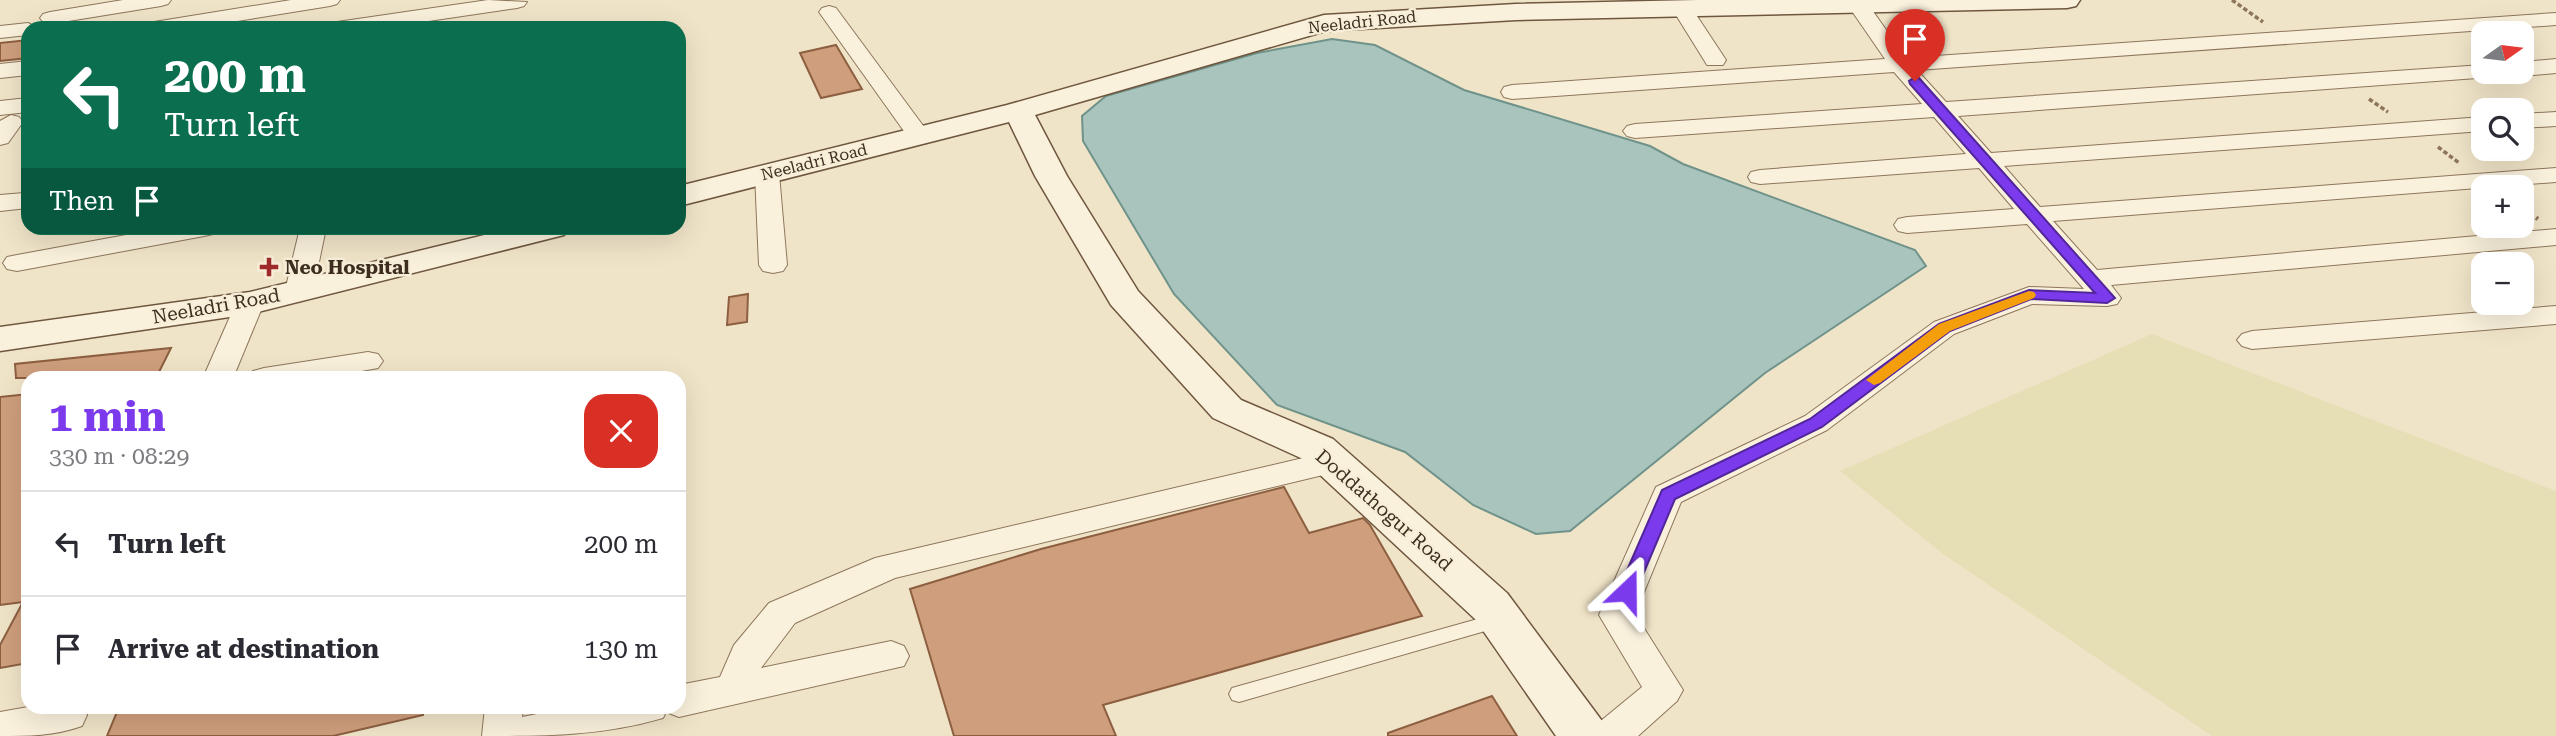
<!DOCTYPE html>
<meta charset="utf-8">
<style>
:root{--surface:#fff;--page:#f2f2f3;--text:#2b2b33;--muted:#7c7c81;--line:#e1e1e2;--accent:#7c3aed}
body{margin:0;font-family:"Roboto Serif",serif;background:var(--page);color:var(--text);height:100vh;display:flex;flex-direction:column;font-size:26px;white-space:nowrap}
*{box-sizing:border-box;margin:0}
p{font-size:23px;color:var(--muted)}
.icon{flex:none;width:38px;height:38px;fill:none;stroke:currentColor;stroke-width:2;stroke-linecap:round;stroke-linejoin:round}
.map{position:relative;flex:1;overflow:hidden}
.drawer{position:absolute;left:21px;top:371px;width:665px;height:343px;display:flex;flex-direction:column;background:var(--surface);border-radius:21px;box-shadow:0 7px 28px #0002}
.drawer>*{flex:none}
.top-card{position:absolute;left:21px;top:21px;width:665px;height:214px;border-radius:21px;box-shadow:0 7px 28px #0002;background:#0b6e4f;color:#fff;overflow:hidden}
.needle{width:46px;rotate:76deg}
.controls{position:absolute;left:2471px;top:21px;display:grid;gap:14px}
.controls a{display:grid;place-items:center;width:63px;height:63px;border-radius:14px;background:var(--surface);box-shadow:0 7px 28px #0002;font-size:35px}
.pin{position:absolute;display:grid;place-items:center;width:60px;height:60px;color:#fff;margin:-72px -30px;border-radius:50% 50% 50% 0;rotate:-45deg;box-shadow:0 0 7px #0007}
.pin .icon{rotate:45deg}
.me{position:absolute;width:77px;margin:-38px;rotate:23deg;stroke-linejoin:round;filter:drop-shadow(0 0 5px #0008)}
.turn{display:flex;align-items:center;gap:24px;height:147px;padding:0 28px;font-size:32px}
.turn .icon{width:91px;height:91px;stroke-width:2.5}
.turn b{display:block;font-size:49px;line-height:60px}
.then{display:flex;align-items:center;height:66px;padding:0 28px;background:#0003;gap:14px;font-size:26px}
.round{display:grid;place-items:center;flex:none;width:74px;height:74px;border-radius:21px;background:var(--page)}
.overview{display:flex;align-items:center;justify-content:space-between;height:119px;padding:0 28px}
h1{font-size:42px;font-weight:700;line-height:52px;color:var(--accent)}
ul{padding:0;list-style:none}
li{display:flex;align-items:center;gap:21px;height:105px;padding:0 28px;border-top:2px solid var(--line)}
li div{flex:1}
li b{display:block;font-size:26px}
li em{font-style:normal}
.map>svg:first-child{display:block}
.farmland{fill:#e6deb5}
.water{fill:#a9c4bc;stroke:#6f938a;stroke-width:2}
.building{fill:#cf9f7d;stroke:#8d5f41;stroke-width:2}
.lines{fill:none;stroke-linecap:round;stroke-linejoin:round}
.lane-casing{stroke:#8d765c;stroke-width:2}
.street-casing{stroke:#8d765c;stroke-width:2}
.secondary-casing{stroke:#6f573f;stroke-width:3}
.path-far1{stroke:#8d765c;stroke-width:3.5;stroke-dasharray:4.5 2.5;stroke-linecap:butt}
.path{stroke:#8d765c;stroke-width:4.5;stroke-dasharray:5 3.5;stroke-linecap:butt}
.lane{fill:#faf1dc;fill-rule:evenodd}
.street{fill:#faf1dc;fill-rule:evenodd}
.secondary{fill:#faf1dc;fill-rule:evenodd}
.route{fill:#7c3aed;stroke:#51269a;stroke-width:2}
.slow{fill:#f59e0b}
.poi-dot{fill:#9e2a2b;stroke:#f7eed8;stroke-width:2.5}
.labels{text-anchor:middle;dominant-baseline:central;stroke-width:5;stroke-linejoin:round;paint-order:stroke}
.far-street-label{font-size:16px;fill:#3d2e20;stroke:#f7eed8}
.poi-label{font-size:19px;font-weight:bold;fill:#3d2e20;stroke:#f7eed8;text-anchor:start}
.street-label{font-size:19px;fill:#3d2e20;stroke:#f7eed8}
</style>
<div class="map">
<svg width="2556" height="736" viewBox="0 0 2556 736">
<rect width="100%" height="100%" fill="#f0e4c8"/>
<polygon class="farmland" points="2152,334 2556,491 2556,736 2212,736 1943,554 1840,471"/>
<polygon class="water" points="1332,39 1375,45 1464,90 1650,146 1683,164 1915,250 1926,266 1765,373 1570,531 1536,534 1473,505 1405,452 1277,405 1174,294 1083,141 1082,116 1106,96 1257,53"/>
<g class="building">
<polygon points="28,40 28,58 0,61 0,43"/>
<polygon points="836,45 862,89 821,98 800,53"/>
<polygon points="748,294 747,322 727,325 729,297"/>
<polygon points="171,348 156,378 16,378 15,364"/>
<polygon points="28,394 28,663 0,668 0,645 23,602 0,605 0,397"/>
<polygon points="1284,487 1309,533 1363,518 1370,525 1422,616 1103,705 1116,736 954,736 910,589 1041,549"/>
<polygon points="1492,696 1517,736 1388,736 1388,733"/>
<polygon points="119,707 422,707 423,715 333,736 107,736"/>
</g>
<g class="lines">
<defs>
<polygon id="lane" points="1499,613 1506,615 1509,620 1506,625 1239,702 1232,700 1229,694 1232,688 1239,686"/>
<g id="street">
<polygon points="123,0 171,0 168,4 161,6 50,24 43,22 40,18 43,14 50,12"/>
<polygon points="291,0 340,0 337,4 330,6 194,28 143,28 146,23 154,22"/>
<polygon points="488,0 527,2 524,6 517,8 381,28 326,28 329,23 337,22"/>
<polygon points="1849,0 1865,0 1906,58 2556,13 2556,25 1917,70 1946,102 2483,65 2483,72 2494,72 2491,77 1958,116 1991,153 2483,117 2483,131 2004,166 2040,207 2556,168 2556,182 2053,221 2097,270 2556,229 2556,245 2111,285 2121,298 2117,304 2107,306 2032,304 1954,334 1827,430 1681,502 1635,614 1683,690 1677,701 1638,736 1592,736 1597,724 1642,687 1599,615 1656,487 1805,416 1934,322 2029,287 2084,289 2027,224 1907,233 1898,231 1894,225 1898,219 1907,217 2014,209 1979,168 1760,184 1751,182 1748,177 1751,172 1760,170 1966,154 1934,117 1635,138 1627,136 1623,131 1627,126 1635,124 1922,104 1894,72 1512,99 1504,97 1501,92 1504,87 1512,85 1885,59 1847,4"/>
<polygon points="1681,1 1688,3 1691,7 1726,60 1723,65 1707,65 1704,60 1671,7 1674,3"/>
<polygon points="829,6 836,8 927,131 931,136 927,141 919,143 911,141 819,12 822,8"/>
<polygon points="28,23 38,28 28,28 28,35 0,38 0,26"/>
<polygon points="2556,59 2556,73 2522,76 2513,72 2522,72 2522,62"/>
<polygon points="28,61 28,75 0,78 0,64"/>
<polygon points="28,98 28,112 0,115 0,101"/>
<polygon points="2556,112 2556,126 2522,128 2522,114"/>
<polygon points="11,115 19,117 23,122 8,143 0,145 0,121"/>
<polygon points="767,167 776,169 779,174 787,265 783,271 773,273 763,271 759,265 755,174 758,169"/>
<polygon points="24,193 28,194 28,208 0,211 0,195"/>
<polygon points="164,228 217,228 213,234 204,236 17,271 7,269 3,263 7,257 17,255"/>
<polygon points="300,228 326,228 313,291 309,297 299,299 289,297 285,291"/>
<polygon points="250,294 260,297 264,303 233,378 203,378 236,303 240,297"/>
<polygon points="2556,306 2556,324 2252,349 2242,346 2237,340 2242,334 2252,331"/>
<polygon points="368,352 378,354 383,361 378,368 323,378 249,378 253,371 264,368"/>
<path d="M1333,451L1344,454L1349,462L1344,470L895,578L795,623L761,668L891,641L904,646L909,656L904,666L679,717L666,712L663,718C601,736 546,736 482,736L485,707H523L522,717L572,707H679V685L720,677L734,645L769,603L875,558Z"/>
<path d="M28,707H83L87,715L82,726C54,736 29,736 0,736V712Z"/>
</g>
<g id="secondary">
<polygon points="1697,0 2080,0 2076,6 2067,8 1516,20 1326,31 1035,115 1067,176 1138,291 1241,400 1333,439 1507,593 1602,721 1609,736 1556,736 1475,619 1303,459 1213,418 1111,305 1035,176 1009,122 679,206 679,186 1007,105 1324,15 1516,4"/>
<polygon points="513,228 569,228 564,235 250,314 0,351 0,327 250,292"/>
</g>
</defs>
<use href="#lane" class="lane-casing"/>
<use href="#street" class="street-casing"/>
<use href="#secondary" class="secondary-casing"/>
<g class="path-far1">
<polyline points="2232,0 2263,22"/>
<polyline points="2369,99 2388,112"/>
<polyline points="2438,147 2459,163"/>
</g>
<polyline class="path" points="2522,208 2538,219"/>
<use href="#lane" class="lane"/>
<use href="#street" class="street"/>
<use href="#secondary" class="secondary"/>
</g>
<polygon class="route" points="1915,77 1919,78 2115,298 2107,303 2031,299 1950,331 1822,427 1675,499 1634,596 1627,598 1621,596 1618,591 1662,490 1810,419 1939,324 2029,290 2095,293 1910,84 1909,81"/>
<polygon class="slow" points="2029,291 2034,292 2036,295 2034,298 1950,331 1880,383 1874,385 1866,380 1939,324"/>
<path class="poi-dot" d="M265.5 256.5h7v7h7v7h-7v7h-7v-7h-7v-7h7z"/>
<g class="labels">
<g class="far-street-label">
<text transform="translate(1362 22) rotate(-6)">Neeladri Road</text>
<text transform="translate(814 162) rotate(-14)">Neeladri Road</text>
</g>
<g class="poi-label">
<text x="285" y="267">Neo Hospital</text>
</g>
<g class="street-label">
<text transform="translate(216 306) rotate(-10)">Neeladri Road</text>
<text transform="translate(1384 510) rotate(41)">Doddathogur Road</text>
</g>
</g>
</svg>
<div class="controls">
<a><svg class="needle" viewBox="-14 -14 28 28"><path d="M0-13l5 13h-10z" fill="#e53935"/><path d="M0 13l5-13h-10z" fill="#7c7c81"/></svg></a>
<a><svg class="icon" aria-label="search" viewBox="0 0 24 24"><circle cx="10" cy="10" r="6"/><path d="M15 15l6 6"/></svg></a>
<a>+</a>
<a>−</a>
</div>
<div class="pin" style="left:1915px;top:81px;background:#d93025"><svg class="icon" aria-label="arrive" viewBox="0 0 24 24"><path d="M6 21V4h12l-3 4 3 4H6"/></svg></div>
<svg class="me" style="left:1627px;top:591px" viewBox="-20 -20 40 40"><path d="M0-17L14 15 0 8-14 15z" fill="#7c3aed" stroke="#fff" stroke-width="4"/></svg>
<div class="top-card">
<div class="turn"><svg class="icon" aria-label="left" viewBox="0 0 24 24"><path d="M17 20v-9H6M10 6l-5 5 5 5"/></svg><div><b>200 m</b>Turn left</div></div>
<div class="then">Then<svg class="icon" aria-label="arrive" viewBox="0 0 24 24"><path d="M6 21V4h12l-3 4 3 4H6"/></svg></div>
</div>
<section class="drawer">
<div class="overview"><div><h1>1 min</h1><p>330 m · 08:29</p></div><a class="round" style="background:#d93025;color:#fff"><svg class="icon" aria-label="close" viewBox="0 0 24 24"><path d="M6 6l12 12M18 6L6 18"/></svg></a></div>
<ul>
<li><svg class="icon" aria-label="left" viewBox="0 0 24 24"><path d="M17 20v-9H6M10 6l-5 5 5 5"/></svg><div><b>Turn left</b></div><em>200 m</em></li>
<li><svg class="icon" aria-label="arrive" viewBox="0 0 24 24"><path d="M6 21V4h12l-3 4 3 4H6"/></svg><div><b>Arrive at destination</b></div><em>130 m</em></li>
</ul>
</section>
</div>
